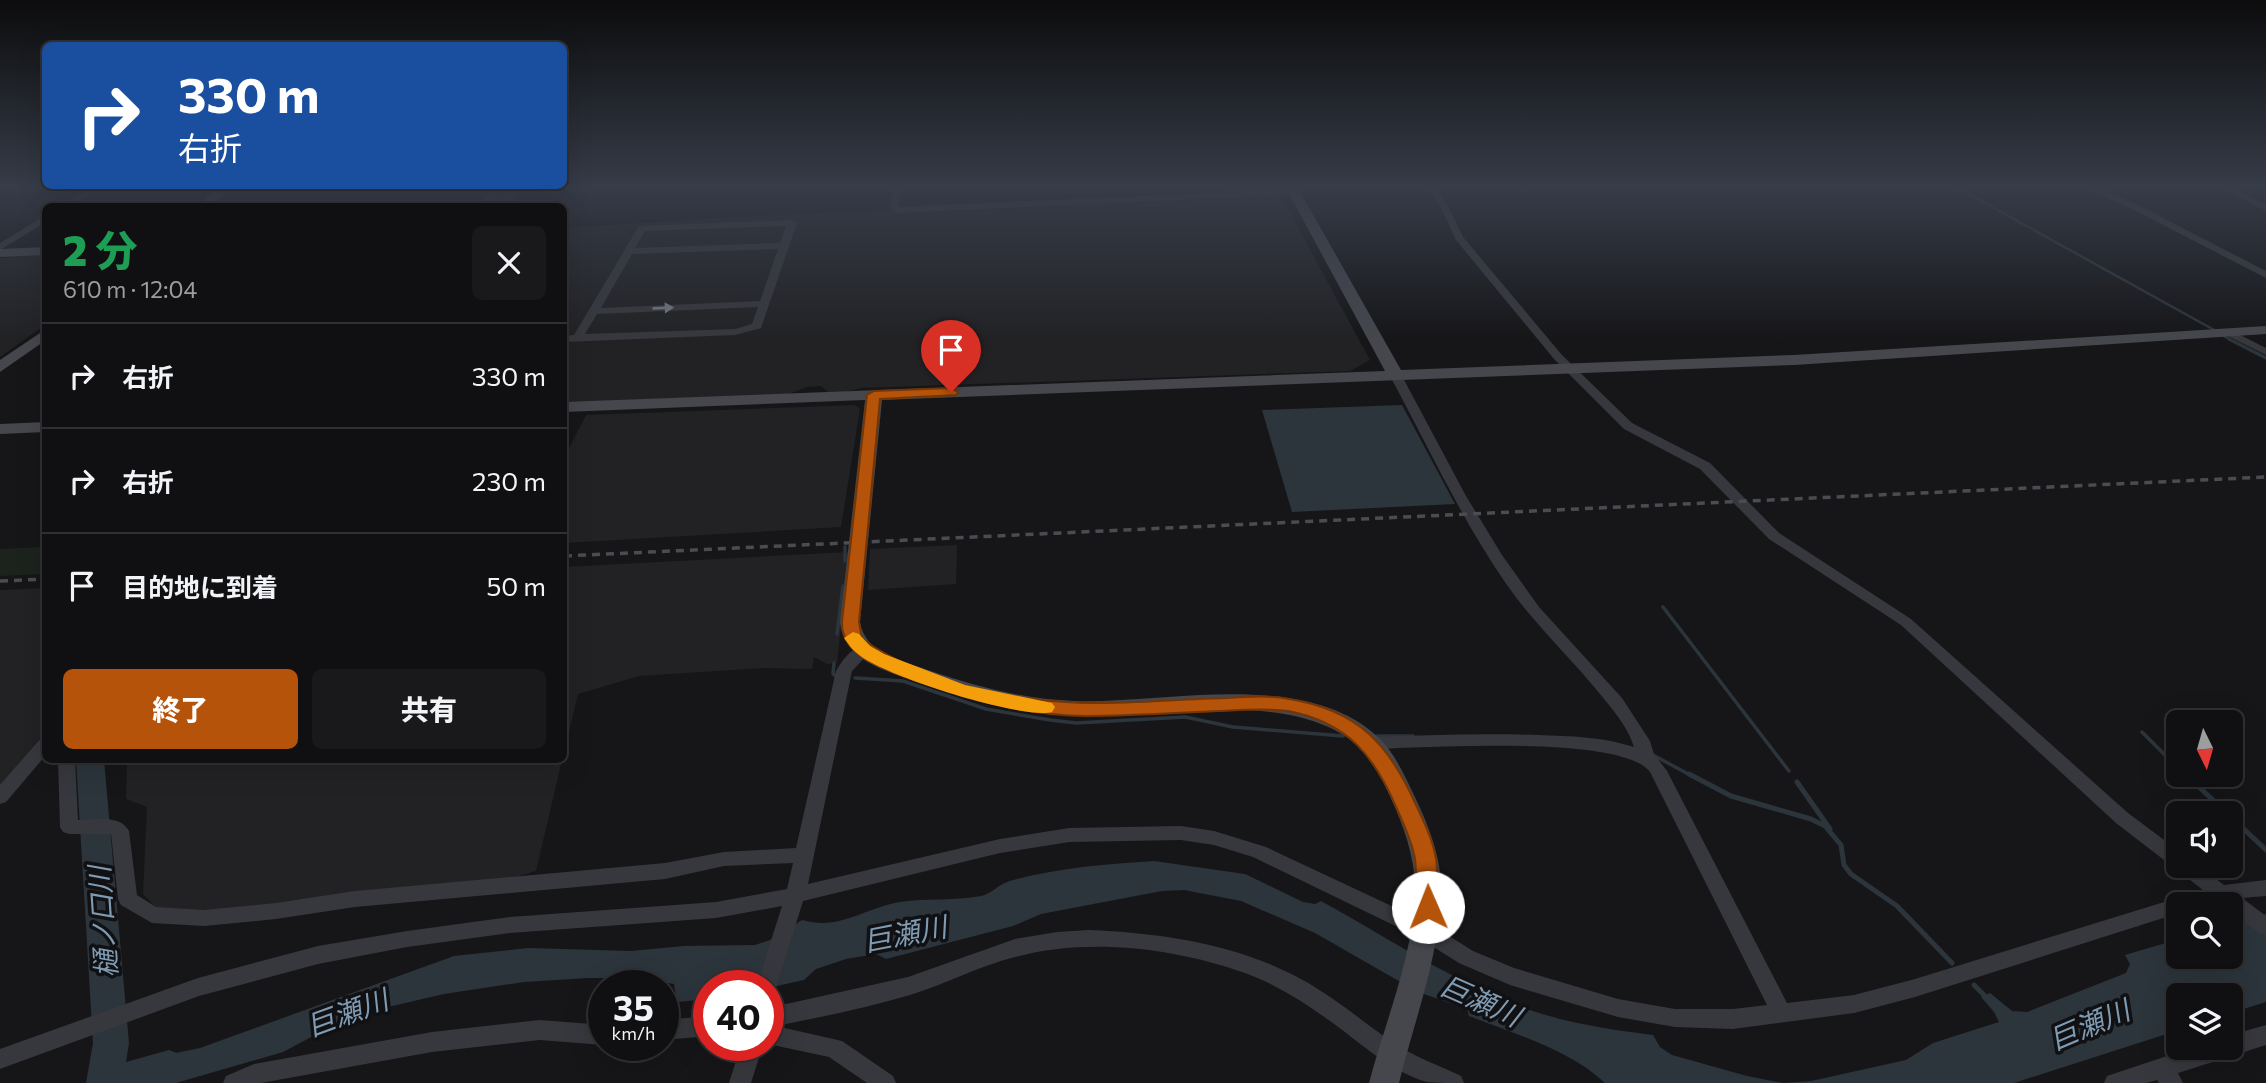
<!DOCTYPE html>
<html lang="ja">
<meta charset="utf-8">
<style>
:root{--surface:#101012;--page:#19191b;--text:#f1f3f6;--muted:#9c9d9f;--line:#303032;--accent:#b45309}
body{margin:0;font-family:Commissioner,"Noto Sans JP",sans-serif;background:var(--page);color:var(--text);height:100vh;display:flex;flex-direction:column;font-size:26px;white-space:nowrap}
*{box-sizing:border-box;margin:0}
p{font-size:23px;color:var(--muted)}
.icon{flex:none;width:38px;height:38px;fill:none;stroke:currentColor;stroke-width:2;stroke-linecap:round;stroke-linejoin:round}
.map{position:relative;flex:1;overflow:hidden}
.details{position:absolute;left:42px;top:203px;width:525px;height:560px;display:flex;flex-direction:column;background:var(--surface);border-radius:10px;box-shadow:0 7px 28px #0002,0 0 0 2px var(--line)}
.details>*{flex:none}
.banner{position:absolute;left:42px;top:42px;width:525px;height:147px;border-radius:10px;box-shadow:0 7px 28px #0002,0 0 0 2px var(--line);background:#1a4fa0;color:#fff;overflow:hidden}
.needle{width:46px;rotate:175deg}
.tools{position:absolute;left:2166px;top:710px;display:grid;gap:14px}
.tools a{display:grid;place-items:center;width:77px;height:77px;border-radius:10px;background:var(--surface);box-shadow:0 7px 28px #0002,0 0 0 2px var(--line);font-size:35px}
.speed{position:absolute;left:588px;top:970px;display:flex;gap:14px;font-size:35px;font-weight:700;text-align:center}
.speed>*{display:grid;place-content:center;width:91px;height:91px;border-radius:50%;background:var(--surface);box-shadow:0 7px 28px #0002,0 0 0 2px var(--line);line-height:1}
.speed small{font-size:18px;font-weight:400}
.speed .limit{border:10px solid #d22;background:#fff;color:#111}
.pin{position:absolute;display:grid;place-items:center;width:60px;height:60px;color:#fff;margin:-72px -30px;border-radius:50% 50% 50% 0;rotate:-45deg;box-shadow:0 0 7px #0007}
.pin .icon{rotate:45deg}
.me{position:absolute;width:77px;margin:-38px;rotate:359deg;stroke-linejoin:round;filter:drop-shadow(0 0 5px #0008)}
.turn{display:flex;align-items:center;gap:24px;height:147px;padding:0 21px;font-size:32px}
.turn .icon{width:91px;height:91px;stroke-width:2.5}
.turn b{display:block;font-size:49px;line-height:60px}
.round{display:grid;place-items:center;flex:none;width:74px;height:74px;border-radius:10px;background:var(--page)}
.summary{display:flex;align-items:center;justify-content:space-between;height:119px;padding:0 21px}
h1{font-size:42px;font-weight:800;line-height:52px;color:#1e9e55}
.button{display:flex;gap:14px;margin-top:auto;padding:14px 21px}
.button a{flex:1;height:80px;border-radius:10px;background:var(--accent);color:#fff;font-size:28px;font-weight:800;line-height:80px;text-align:center}
.button a+a{background:var(--page);color:var(--text)}
ul{padding:0;list-style:none}
li{display:flex;align-items:center;gap:21px;height:105px;padding:0 21px;border-top:2px solid var(--line)}
li div{flex:1}
li b{display:block;font-size:26px}
li em{font-style:normal}
.map>svg:first-child{display:block}
.built{fill:#222225}
.green{fill:#1c231d}
.water{fill:#2c353c}
.lines{fill:none;stroke-linecap:round;stroke-linejoin:round}
.stream-far2{stroke:#2c353c;stroke-width:2.5}
.stream-far1{stroke:#2c353c;stroke-width:3.5}
.stream{stroke:#2c353c;stroke-width:5}
.river{fill:#2c353c;fill-rule:evenodd}
.street{fill:#37383d;fill-rule:evenodd}
.secondary{fill:#45474d;fill-rule:evenodd}
.rail{stroke:#4a4c52;stroke-width:3.5;stroke-dasharray:8 6;stroke-linecap:butt}
.oneway{fill:#757881}
.route{fill:#b45309;stroke:#753606;stroke-width:2}
.slow{fill:#f59e0b}
.labels{text-anchor:middle;dominant-baseline:central;stroke-width:7;stroke-linejoin:round;paint-order:stroke}
.near-water-label{font-size:28px;font-style:italic;fill:#7f9bb3;stroke:#111113}
</style>
<div class="map">
<svg width="2266" height="1083" viewBox="0 0 2266 1083">
<rect width="100%" height="100%" fill="#161618"/>
<g class="built">
<polygon points="1281,196 1370,360 1350,371 862,388 840,393 828,392 821,386 807,387 786,395 564,404 564,228 755,216 876,211 930,212"/>
<polygon points="45,255 45,325 0,357 0,258"/>
<polygon points="855,405 860,409 841,527 564,543 564,458 586,415"/>
<polygon points="957,545 956,584 868,590 870,549"/>
<polygon points="849,552 837,663 827,664 814,657 812,669 763,668 639,676 578,694 564,753 564,567"/>
<polygon points="46,588 45,732 0,787 0,590"/>
<polygon points="127,760 562,760 536,871 505,880 206,911 158,910 143,894 147,807 126,799"/>
</g>
<polygon class="green" points="45,547 45,574 0,576 0,549"/>
<g class="water">
<polygon points="1402,405 1455,504 1292,512 1262,410"/>
<path d="M1154,861L1245,874L1303,902L1315,904L1321,901C1390,939 1458,985 1533,1011C1572,1024 1613,1030 1653,1035L1660,1047L1672,1055L1747,1076L1783,1083L1811,1081L1906,1060L1933,1043L1999,1022L1994,1012L1981,997L1990,993L2012,1011L2027,1012L2126,973L2130,964L2125,955L2179,939V957H2231V924L2266,914V1002L2231,1013V996H2179V1030L2014,1083H1605C1569,1049 1514,1034 1469,1016L1467,1009L1418,992L1315,933L1241,901L1184,890L1162,891L1041,914L1013,926L886,959L876,954L846,959L816,969L804,980L768,988V985H709V999L677,1002L674,984L636,978H588L524,982L444,994L375,1010L330,1027L283,1052L176,1083H141V1060L200,1048L454,956L528,948L631,951L684,946L755,945L770,940L802,920C840,931 864,908 900,902C927,898 954,901 981,896C991,894 999,884 1010,881C1056,868 1106,864 1154,861Z"/>
</g>
<g class="lines">
<g class="stream-far2">
<polyline points="1958,188 2216,331"/>
<polyline points="2222,335 2233,341"/>
</g>
<g class="stream-far1">
<polyline points="2229,339 2266,358"/>
<polyline points="845,547 845,561"/>
<polyline points="1663,607 1789,771"/>
<polyline points="837,634 843,586"/>
<polyline points="834,663 833,674 836,676"/>
<polyline points="855,678 903,681 986,709 1050,720 1076,723 1185,717 1233,727 1343,736"/>
<polyline points="2142,732 2179,769"/>
<polyline points="1377,736 1413,736"/>
<polyline points="1653,755 1692,776"/>
</g>
<g class="stream">
<polyline points="1689,774 1731,796 1811,819 1825,826 1841,845 1844,865 1851,874 1897,906 1952,963"/>
<polyline points="2186,775 2228,814"/>
<polyline points="1797,782 1830,829"/>
<polyline points="2231,817 2266,850"/>
<polyline points="1974,985 1987,998"/>
</g>
<g class="river">
<polygon points="497,188 511,188 501,206 487,206"/>
<polygon points="76,760 104,760 129,1043 126,1062 169,1050 182,1055 187,1067 182,1079 170,1083 86,1083 93,1043"/>
</g>
<g class="street">
<polygon points="89,188 100,188 70,206 60,206"/>
<polygon points="490,188 499,188 487,206 479,206"/>
<polygon points="512,188 521,188 510,206 502,206"/>
<polygon points="894,188 902,188 898,207 1294,189 1298,192 1294,195 897,213 889,208"/>
<path d="M1426,188H1435L1448,206L1463,237L1562,355L1632,423L1710,463L1779,533L1911,619L2128,813L2179,851V866H2199L2224,885L2266,880V896L2242,898L2266,916V935L2259,933L2231,912V905H2222L2218,902L2207,905H2179V913L1915,997L1854,1013L1733,1029L1675,1027L1618,1017L1510,985L1459,963L1416,936L1253,857L1214,845L1181,840L1069,842L1000,853L803,901L777,985L774,991L768,994V985H757L782,906L716,918L510,933L407,947L318,964L199,996L0,1069V1049L198,978L318,946L407,931L510,917L716,902L787,889L793,863L724,866L665,879L355,907L276,919L204,926L152,923L121,905L118,899L111,834H69L63,832L60,827L58,760H75L78,820C95,820 120,814 129,831L137,895L156,907L204,910L276,903L355,891L665,863L724,852L796,848L836,671C843,659 854,643 870,646L872,650L852,671L808,884L1000,839L1069,828L1181,826L1214,831L1266,847L1430,924L1473,951L1514,968L1618,999L1675,1009H1733L1767,1005L1650,772C1622,734 1420,748 1370,749L1364,747L1361,743L1364,739L1370,737C1426,735 1482,733 1538,735C1570,736 1604,737 1634,747C1628,727 1613,710 1600,694C1570,657 1534,624 1507,585C1461,519 1428,446 1390,376L1396,373L1402,376L1466,496L1502,555L1539,607L1622,698L1650,741L1654,754L1667,771L1787,1003L1854,995L1915,979L2203,890L2116,823L1901,625L1769,539L1700,469L1624,429L1554,359L1456,240L1440,206Z"/>
<polygon points="2087,188 2099,188 2140,206 2266,271 2266,278 2134,210"/>
<polygon points="2222,188 2234,188 2266,205 2266,211"/>
<polygon points="46,215 46,222 0,250 0,243"/>
<path d="M792,220L797,223L761,328L735,335L564,342V336L574,335L639,226ZM786,226L780,243L635,248L645,231ZM778,249L760,301L601,308L632,254ZM758,307L752,324L735,329L585,334L597,314Z"/>
<polygon points="2228,329 2266,348 2266,355 2224,334 2223,332"/>
<polygon points="46,737 46,755 6,802 0,804 0,785 40,739"/>
<path d="M1089,930C1161,933 1237,944 1301,979C1336,998 1365,1024 1398,1046C1418,1058 1440,1066 1461,1076L1464,1083C1453,1083 1438,1083 1427,1082C1395,1073 1367,1049 1341,1029C1311,1007 1281,986 1245,973C1175,948 1088,937 1015,957C979,966 946,984 910,995C866,1008 821,1017 776,1026L842,1041L893,1076L896,1083H867L829,1057L768,1044V1008L908,977L1015,939L1057,932Z"/>
<polygon points="709,1016 709,1036 663,1040 663,1020"/>
<polygon points="540,1020 604,1025 604,1045 540,1040 432,1052 261,1083 223,1083 226,1076 254,1064 432,1032"/>
<polygon points="2266,1025 2266,1045 2178,1073 2183,1083 2159,1083 2157,1080 2146,1083 2104,1083 2107,1076 2191,1048 2231,1048 2231,1035"/>
<polygon points="741,1045 763,1045 751,1083 729,1083"/>
</g>
<g class="secondary">
<polygon points="217,188 231,188 210,206 197,206"/>
<path d="M1286,188H1298L1401,370L1794,355L2266,326V334L1794,365L882,400L860,622C865,653 899,660 925,669C974,686 1022,699 1074,701C1167,704 1303,668 1378,737C1393,751 1403,772 1412,791C1428,824 1443,859 1441,897C1438,960 1414,1022 1399,1083H1369C1385,1022 1413,957 1415,893C1416,859 1404,827 1390,796C1382,779 1374,760 1360,747C1290,686 1164,719 1078,716C1018,715 963,699 908,679C878,668 844,658 840,622L865,400L564,412V402L1385,371Z"/>
<polygon points="46,247 46,255 0,257 0,249"/>
<polygon points="46,329 46,340 0,372 0,360"/>
<polygon points="46,422 46,432 0,434 0,424"/>
</g>
<g class="rail">
<polyline points="564,556 2266,477"/>
<polyline points="0,581 46,579"/>
</g>
</g>
<defs><path id="oneway-solid" d="M-6-.8H1V-3.2L6.5 0L1 3.2V.8H-6Z" transform="scale(1.75)"/></defs>
<use class="oneway" href="#oneway-solid" transform="translate(663 308) rotate(-2)"/>
<linearGradient id="sky" x2="0" y2="1"><stop stop-color="#0c0c0d"/><stop offset="0.55" stop-color="#363c48"/><stop offset="1" stop-color="#363c48" stop-opacity="0"/></linearGradient>
<rect width="2266" height="340" fill="url(#sky)"/>
<path class="route" d="M951,388L958,392L956,395L880,399L859,622L862,639C925,683 1008,700 1083,703C1130,704 1179,699 1226,698C1247,697 1269,695 1289,699C1358,710 1389,744 1416,805C1424,822 1433,840 1436,859C1438,875 1438,891 1439,907L1436,913L1428,916L1420,913L1417,907C1416,891 1417,874 1415,859C1412,841 1404,825 1397,809C1375,757 1348,722 1288,711C1266,708 1242,710 1219,711C1175,713 1130,716 1086,716C1019,715 957,696 895,673C872,664 841,651 842,622L867,395L874,391Z"/>
<path class="slow" d="M853,632L859,634L870,646L884,654L965,685L1052,703L1055,707L1052,712C1023,720 881,675 858,654C852,650 848,643 844,638Z"/>
<g class="labels">
<g class="near-water-label">
<text transform="translate(102 922) rotate(-94)">樋ノ口川</text>
<text transform="translate(905 933) rotate(-11)">巨瀬川</text>
<text transform="translate(1481 1000) rotate(24)">巨瀬川</text>
<text transform="translate(347 1012) rotate(-20)">巨瀬川</text>
<text transform="translate(2089 1024) rotate(-23)">巨瀬川</text>
</g>
</g>
</svg>
<div class="tools">
<a><svg class="needle" viewBox="-14 -14 28 28"><path d="M0-13l5 13h-10z" fill="#e53935"/><path d="M0 13l5-13h-10z" fill="#9c9d9f"/></svg></a>
<a><svg class="icon" aria-label="sound" viewBox="0 0 24 24"><path d="M4 9h4l5-4v14l-5-4H4zM17 9q2 3 0 6"/></svg></a>
<a><svg class="icon" aria-label="search" viewBox="0 0 24 24"><circle cx="10" cy="10" r="6"/><path d="M15 15l6 6"/></svg></a>
<a><svg class="icon" aria-label="layers" viewBox="0 0 24 24"><path d="M12 4l9 5-9 5-9-5zM3 14l9 5 9-5"/></svg></a>
</div>
<div class="speed"><div>35<small>km/h</small></div><div class="limit">40</div></div>
<div class="pin" style="left:951px;top:392px;background:#d93025"><svg class="icon" aria-label="arrive" viewBox="0 0 24 24"><path d="M6 21V4h12l-3 4 3 4H6"/></svg></div>
<svg class="me" style="left:1428px;top:907px" viewBox="-20 -20 40 40"><circle r="19" fill="#fff"/><path d="M0-13L10 11 0 6-10 11z" fill="#b45309"/></svg>
<div class="banner">
<div class="turn"><svg class="icon" aria-label="right" viewBox="0 0 24 24"><path d="M7 20v-9h11M14 6l5 5-5 5"/></svg><div><b>330 m</b>右折</div></div>
</div>
<section class="details">
<div class="summary"><div><h1>2 分</h1><p>610 m · 12:04</p></div><a class="round"><svg class="icon" aria-label="close" viewBox="0 0 24 24"><path d="M6 6l12 12M18 6L6 18"/></svg></a></div>
<ul>
<li><svg class="icon" aria-label="right" viewBox="0 0 24 24"><path d="M7 20v-9h11M14 6l5 5-5 5"/></svg><div><b>右折</b></div><em>330 m</em></li>
<li><svg class="icon" aria-label="right" viewBox="0 0 24 24"><path d="M7 20v-9h11M14 6l5 5-5 5"/></svg><div><b>右折</b></div><em>230 m</em></li>
<li><svg class="icon" aria-label="arrive" viewBox="0 0 24 24"><path d="M6 21V4h12l-3 4 3 4H6"/></svg><div><b>目的地に到着</b></div><em>50 m</em></li>
</ul>
<div class="button"><a>終了</a><a>共有</a></div>
</section>
</div>
